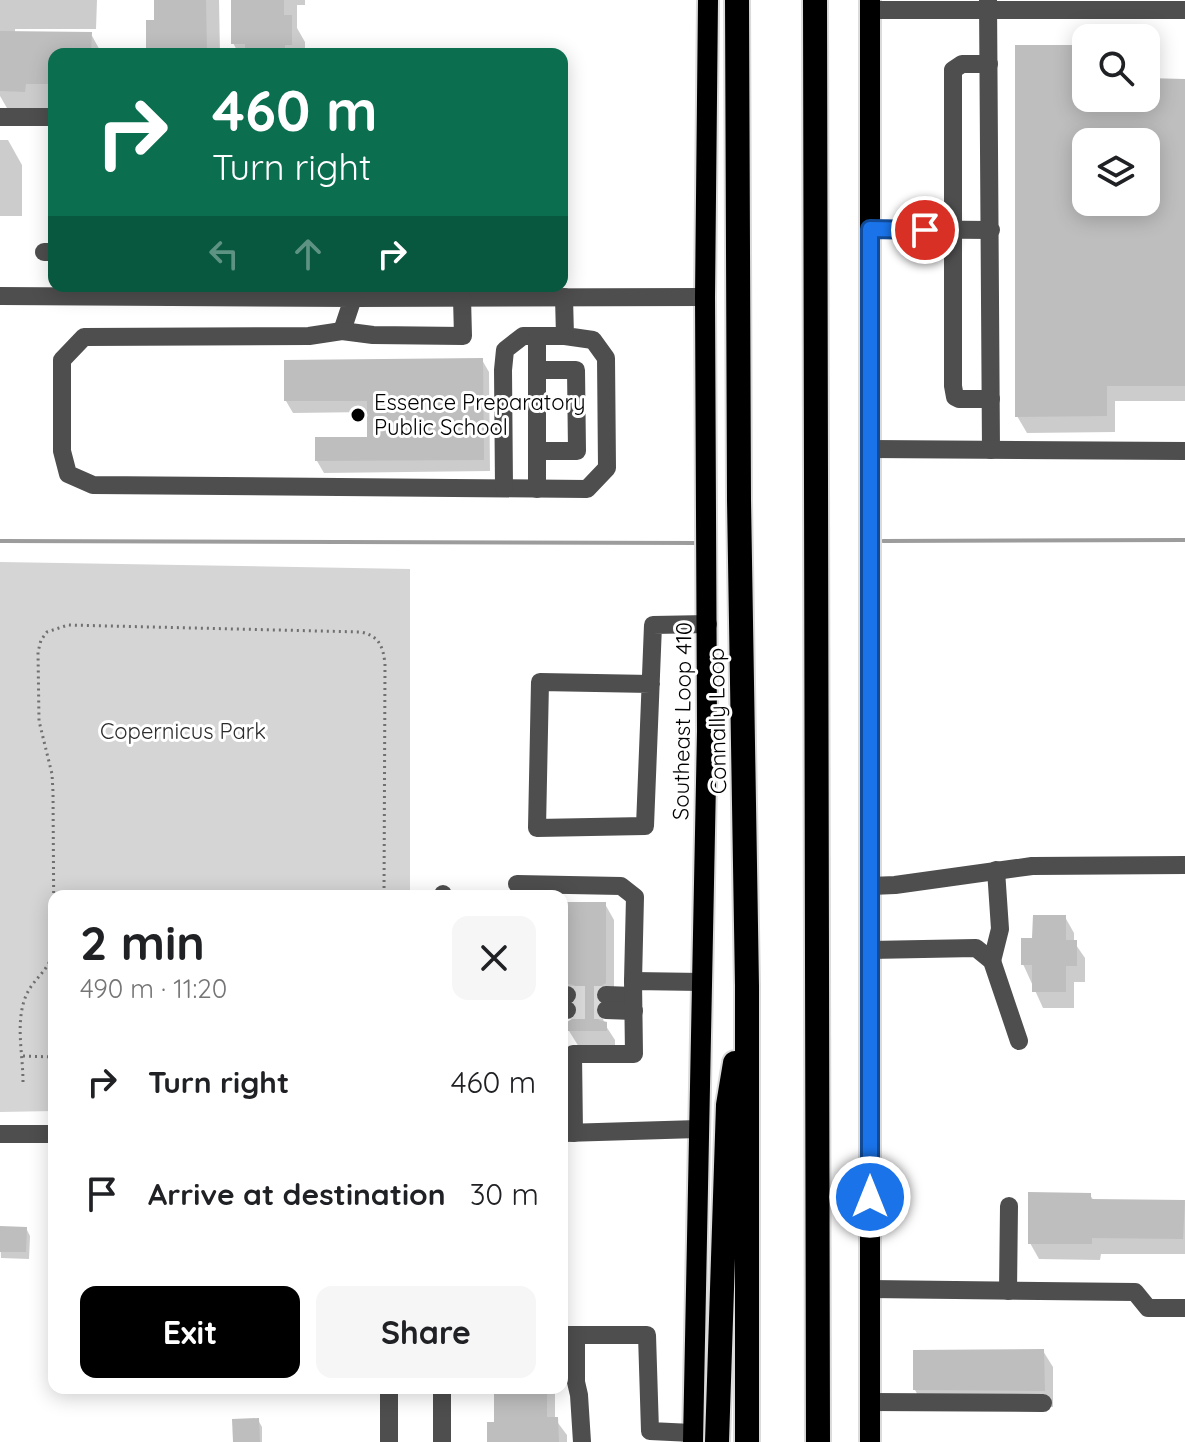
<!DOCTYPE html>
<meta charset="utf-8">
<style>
:root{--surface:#fff;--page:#f6f6f6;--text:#202124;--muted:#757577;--accent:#000}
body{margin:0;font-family:Quicksand,sans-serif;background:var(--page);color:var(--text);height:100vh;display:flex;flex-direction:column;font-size:30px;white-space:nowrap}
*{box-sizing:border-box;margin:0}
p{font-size:26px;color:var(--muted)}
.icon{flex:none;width:44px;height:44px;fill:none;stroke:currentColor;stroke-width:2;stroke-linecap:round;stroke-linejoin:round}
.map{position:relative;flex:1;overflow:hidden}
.sheet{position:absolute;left:48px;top:890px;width:520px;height:504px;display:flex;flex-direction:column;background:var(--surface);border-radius:16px;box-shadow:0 4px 20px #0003}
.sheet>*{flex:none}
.guide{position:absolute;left:48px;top:48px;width:520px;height:244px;border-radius:16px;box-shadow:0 4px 20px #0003;background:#0b6e4f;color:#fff;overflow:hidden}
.controls{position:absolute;left:1072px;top:24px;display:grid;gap:16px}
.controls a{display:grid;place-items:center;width:88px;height:88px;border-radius:16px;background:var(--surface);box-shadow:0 4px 20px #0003;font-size:40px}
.pin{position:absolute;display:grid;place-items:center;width:68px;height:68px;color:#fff;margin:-34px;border:4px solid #fff;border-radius:50%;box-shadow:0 2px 8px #0007}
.me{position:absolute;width:88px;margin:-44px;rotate:0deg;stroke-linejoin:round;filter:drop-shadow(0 0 6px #0008)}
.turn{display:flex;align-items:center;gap:28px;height:168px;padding:0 32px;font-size:36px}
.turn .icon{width:104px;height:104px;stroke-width:2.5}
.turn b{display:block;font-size:56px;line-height:68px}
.lanes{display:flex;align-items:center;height:76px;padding:0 32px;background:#0003;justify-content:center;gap:40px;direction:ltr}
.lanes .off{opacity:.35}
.round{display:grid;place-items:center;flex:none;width:84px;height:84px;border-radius:16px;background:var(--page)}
.headline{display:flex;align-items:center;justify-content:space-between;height:136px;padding:0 32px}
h1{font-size:48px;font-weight:700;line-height:60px}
.button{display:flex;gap:16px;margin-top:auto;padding:16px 32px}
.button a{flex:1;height:92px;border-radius:16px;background:var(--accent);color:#fff;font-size:32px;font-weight:700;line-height:92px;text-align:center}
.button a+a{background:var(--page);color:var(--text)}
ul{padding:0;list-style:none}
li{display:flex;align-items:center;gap:24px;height:112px;padding:0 32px}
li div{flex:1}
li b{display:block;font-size:30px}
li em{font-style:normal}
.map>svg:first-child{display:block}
.green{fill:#d5d5d5}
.shadow{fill:#0003;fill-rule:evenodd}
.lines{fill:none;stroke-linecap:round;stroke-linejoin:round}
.stream{stroke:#9c9c9c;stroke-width:4}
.building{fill:#bebebe;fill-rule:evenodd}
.minor-tunnel{stroke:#d9d9d9;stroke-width:18;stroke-dasharray:18 9;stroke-linecap:butt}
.major-casing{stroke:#dbdbdb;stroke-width:24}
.highway-casing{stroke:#dbdbdb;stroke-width:28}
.path{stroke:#707070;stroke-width:3;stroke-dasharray:2 4;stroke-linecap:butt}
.minor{stroke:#4e4e4e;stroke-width:18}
.major{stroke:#000;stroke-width:20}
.highway{stroke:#000;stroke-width:24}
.route-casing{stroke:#114b97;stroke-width:20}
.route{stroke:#1a73e8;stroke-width:14}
.poi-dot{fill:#000;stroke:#fff;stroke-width:3}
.labels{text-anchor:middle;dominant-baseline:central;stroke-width:6;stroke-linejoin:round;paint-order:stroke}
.poi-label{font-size:22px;fill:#000;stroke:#fff;text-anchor:start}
.street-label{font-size:22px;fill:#000;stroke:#fff}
.park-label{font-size:22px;fill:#2c2c2c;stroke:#fff}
</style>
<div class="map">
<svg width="1185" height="1442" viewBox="0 0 1185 1442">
<rect width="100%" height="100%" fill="#fff"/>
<polygon class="green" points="0,562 410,569 410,896 54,896 54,1111 0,1112"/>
<g class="shadow">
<polygon points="0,0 97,0 96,29 15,29 15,33 91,34 102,54 54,54 54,108 39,108 38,116 11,115 0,96"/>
<path d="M156,0H219L220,54H152L148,47L156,22ZM217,49V53L159,54V50Z"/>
<polygon points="233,0 305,0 305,5 297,5 297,28 305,42 305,54 239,54 233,43"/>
<path d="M1086,47V98H1146V80L1185,81V401H1115V432L1027,433L1017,416ZM1086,142H1146V202H1086Z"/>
<polygon points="0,140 8,140 22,165 22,216 0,216"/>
<polygon points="48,147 54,147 54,249 48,239"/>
<polygon points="482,360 489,372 490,471 324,473 317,461 369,439 369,412 293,413 286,401"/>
<polygon points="562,904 605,904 614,920 614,1000 602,1013 604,1023 615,1040 615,1047 579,1047 569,1031 581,1011 579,1000 562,1000"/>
<polygon points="1065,917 1074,933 1074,942 1085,958 1085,982 1074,982 1074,1008 1043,1008 1023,964 1034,940"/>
<polygon points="1090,1195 1094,1201 1185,1202 1185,1254 1101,1254 1100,1260 1039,1259 1030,1243"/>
<polygon points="0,1228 26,1228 30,1236 29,1259 1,1258"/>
<polygon points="1043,1351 1053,1367 1053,1407 924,1406 915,1390"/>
<polygon points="496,1388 555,1388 555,1419 567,1435 567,1442 489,1442 496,1424"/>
<polygon points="258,1420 262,1427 262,1442 235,1442"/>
</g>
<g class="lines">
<g class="stream">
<polyline points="0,541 700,543"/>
<polyline points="883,541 1185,540"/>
</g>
</g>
<g class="building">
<polygon points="154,0 206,0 207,52 153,52 153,48 146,48 146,20 154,20"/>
<polygon points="231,0 284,0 284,15 292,15 292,45 285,45 285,48 245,48 245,44 231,44"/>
<polygon points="0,31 92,32 91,54 54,54 54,84 26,84 25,92 0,91"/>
<path d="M1015,45H1086V98H1146V78L1185,79V386H1107V416L1015,417ZM1086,142H1146V202H1086Z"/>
<polygon points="483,358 484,460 315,461 315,437 367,437 367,401 284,401 284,360"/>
<polygon points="562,902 606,902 606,983 596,989 594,995 597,1002 594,1010 599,1020 607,1022 607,1031 567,1031 567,1022 578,1015 576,1002 579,994 574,985 562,983"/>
<polygon points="1033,915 1066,915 1066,940 1077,940 1077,966 1066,966 1066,992 1032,992 1032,965 1021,965 1021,938 1032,938"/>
<polygon points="1028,1192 1091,1193 1091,1199 1185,1200 1183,1239 1092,1238 1092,1244 1028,1244"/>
<polygon points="0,1226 27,1227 26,1252 0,1252"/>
<polygon points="1044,1349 1045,1391 913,1390 913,1350"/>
<polygon points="494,1388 547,1388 547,1417 558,1417 559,1442 487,1442 487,1422 494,1422"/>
<polygon points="259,1418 260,1442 233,1442 232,1419"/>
</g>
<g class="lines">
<g class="minor-tunnel">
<polyline points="567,995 606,995"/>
<polyline points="567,1010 606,1010"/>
</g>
<defs>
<g id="major">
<polyline points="693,1442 707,731 705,297 708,0"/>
<polyline points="870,1442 870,0"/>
</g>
<g id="highway">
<polyline points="737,0 739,500 747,986 747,1442"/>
<polyline points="815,0 818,1442"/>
<polyline points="717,1442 728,1105 735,1063"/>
</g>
</defs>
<use href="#major" class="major-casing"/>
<use href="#highway" class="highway-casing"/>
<g class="path">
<polyline points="23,1056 54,1057"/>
<path d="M23,1082C23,1055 16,1027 24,1001C31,978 51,972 54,947L53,792L52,774L39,721L38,652L41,640L47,632L68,625L361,632C379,636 383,646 385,664L384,896"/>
</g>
<g class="minor">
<polyline points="988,0 991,450"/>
<polyline points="870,10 1185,10"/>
<polyline points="989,64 962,64 953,70 953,386 955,397 959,399 991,399"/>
<polyline points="0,117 54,117"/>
<polyline points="870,229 991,230"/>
<polyline points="44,252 54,252"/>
<polyline points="353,289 353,298 705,297"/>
<polyline points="0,296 353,298 342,331"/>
<polyline points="462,298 463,336 373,335 342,331 309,336 84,337 62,360 62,451 68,474 93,485 587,489 607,468 606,358 593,340 565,336 564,297"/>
<polyline points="537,370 576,370 577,451 537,451"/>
<polyline points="871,449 1185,451"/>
<polyline points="504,488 503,370 505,350 523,336 565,336"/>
<polyline points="537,489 537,336"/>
<polyline points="651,684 540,682 537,828 645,826 653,625 708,624"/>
<polyline points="517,884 621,886 635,897 633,981"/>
<polyline points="871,886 895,885 1032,866 1185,865"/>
<polyline points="443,894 443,896"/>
<polyline points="870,950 976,948 992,961 1019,1041"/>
<polyline points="992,961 1000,929 996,870"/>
<polyline points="562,995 567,995"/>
<polyline points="606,995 633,996"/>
<polyline points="562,1010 567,1010"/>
<polyline points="606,1010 634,1011"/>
<polyline points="565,1133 698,1129"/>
<polyline points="574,1133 573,1054 634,1054 633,981 702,982"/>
<polyline points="0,1134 54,1134"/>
<polyline points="870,1289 1135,1292 1148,1308 1185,1308"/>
<polyline points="1008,1291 1009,1206"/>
<polyline points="562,1335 647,1335 650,1431 692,1433"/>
<polyline points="576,1335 576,1382 579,1395 582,1442"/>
<polyline points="389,1388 389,1442"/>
<polyline points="442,1388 442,1442"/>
<polyline points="870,1402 1043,1403"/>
</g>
<use href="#major" class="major"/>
<use href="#highway" class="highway"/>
</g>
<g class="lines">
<defs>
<polyline id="route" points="870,1197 870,229 925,230"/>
</defs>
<use href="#route" class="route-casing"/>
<use href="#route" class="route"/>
</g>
<circle class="poi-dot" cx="358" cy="415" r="8"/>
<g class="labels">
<g class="poi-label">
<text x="374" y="402">Essence Preparatory<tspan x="374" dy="25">Public School</tspan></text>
</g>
<g class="street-label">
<text transform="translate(682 721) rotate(-89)">Southeast Loop 410</text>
<text transform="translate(717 721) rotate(-91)">Connally Loop</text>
</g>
<g class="park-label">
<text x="183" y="731">Copernicus Park</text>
</g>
</g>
</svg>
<div class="controls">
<a><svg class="icon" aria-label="search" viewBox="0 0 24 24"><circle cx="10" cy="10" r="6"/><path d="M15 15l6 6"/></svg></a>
<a><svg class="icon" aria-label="layers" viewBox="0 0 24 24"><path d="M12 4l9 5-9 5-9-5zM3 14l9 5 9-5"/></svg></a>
</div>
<div class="pin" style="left:925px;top:230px;background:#d93025"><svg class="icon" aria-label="arrive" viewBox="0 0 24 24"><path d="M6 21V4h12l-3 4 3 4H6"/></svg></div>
<svg class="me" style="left:870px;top:1197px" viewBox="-20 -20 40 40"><circle r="17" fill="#1a73e8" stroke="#fff" stroke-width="3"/><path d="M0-11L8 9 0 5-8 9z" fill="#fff"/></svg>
<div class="guide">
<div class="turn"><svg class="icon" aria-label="right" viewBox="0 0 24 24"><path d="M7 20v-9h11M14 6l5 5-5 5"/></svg><div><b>460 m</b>Turn right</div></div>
<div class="lanes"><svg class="icon off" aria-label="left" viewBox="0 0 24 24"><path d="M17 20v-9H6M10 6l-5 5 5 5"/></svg><svg class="icon off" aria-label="ahead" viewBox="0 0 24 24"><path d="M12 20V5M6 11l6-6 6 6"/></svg><svg class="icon" aria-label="right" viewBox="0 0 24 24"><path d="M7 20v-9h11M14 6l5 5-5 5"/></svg></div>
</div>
<section class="sheet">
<div class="headline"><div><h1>2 min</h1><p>490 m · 11:20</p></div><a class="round"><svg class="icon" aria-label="close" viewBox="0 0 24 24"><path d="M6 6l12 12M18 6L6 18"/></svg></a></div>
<ul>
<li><svg class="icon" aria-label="right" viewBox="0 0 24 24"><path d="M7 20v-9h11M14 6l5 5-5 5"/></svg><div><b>Turn right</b></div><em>460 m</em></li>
<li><svg class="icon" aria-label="arrive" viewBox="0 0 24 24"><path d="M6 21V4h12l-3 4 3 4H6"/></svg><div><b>Arrive at destination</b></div><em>30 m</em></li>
</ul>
<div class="button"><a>Exit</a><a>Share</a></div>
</section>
</div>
